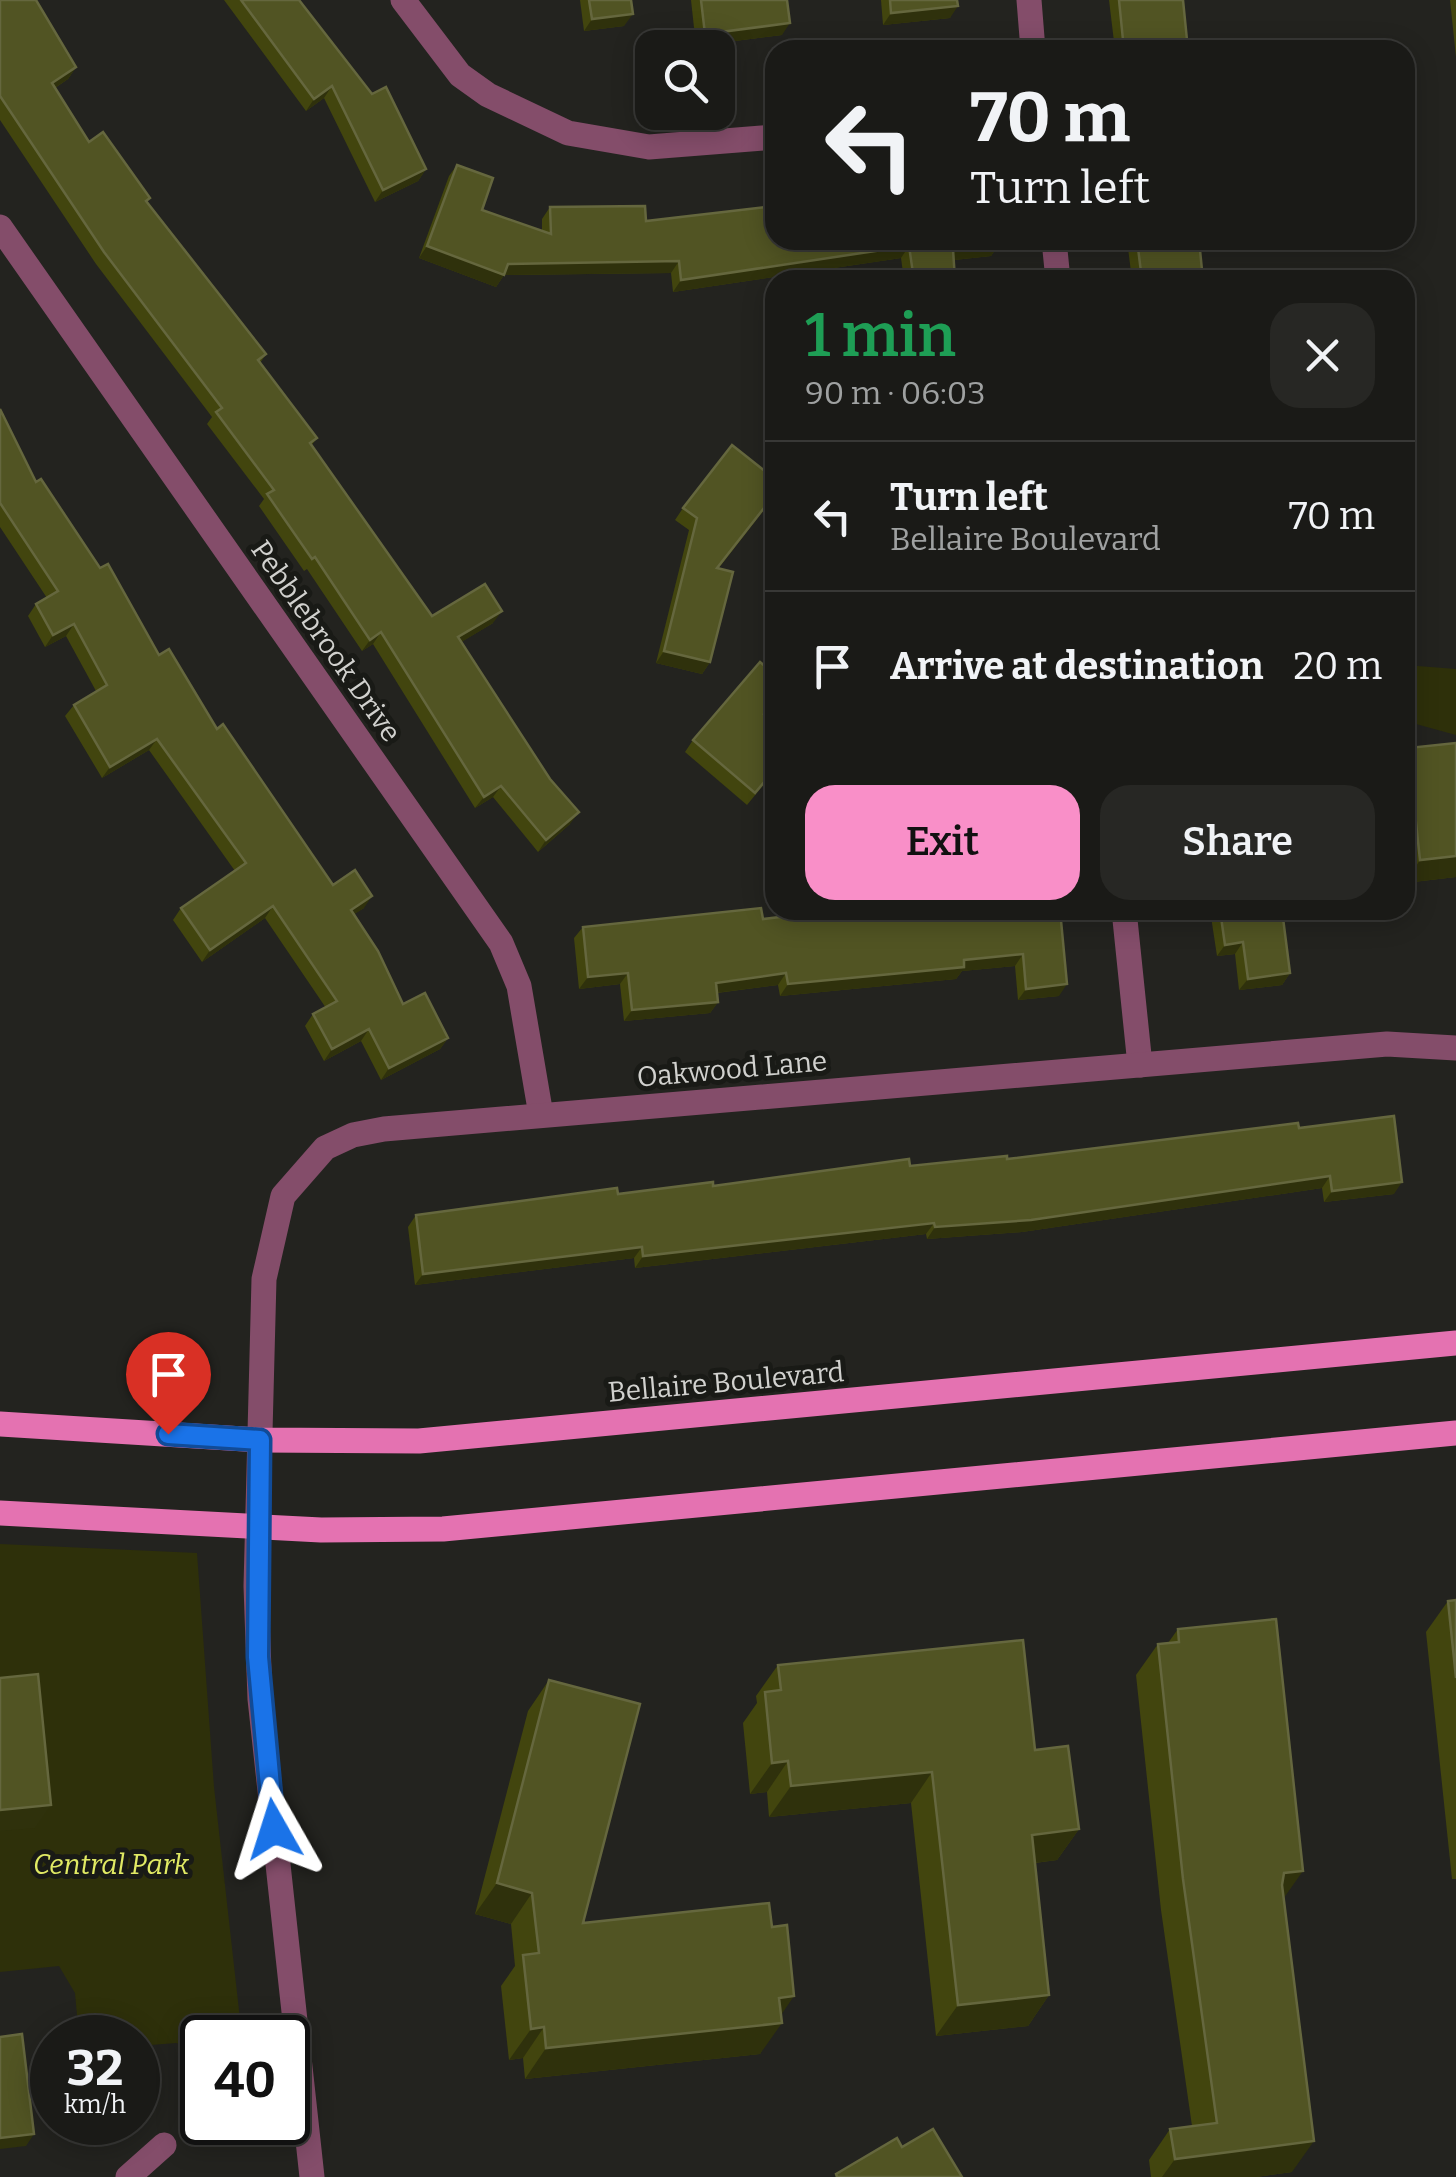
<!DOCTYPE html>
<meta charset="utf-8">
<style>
:root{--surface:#1a1a17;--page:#272724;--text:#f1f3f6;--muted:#9fa1a1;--line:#383836;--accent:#f98fc8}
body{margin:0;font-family:Bitter,serif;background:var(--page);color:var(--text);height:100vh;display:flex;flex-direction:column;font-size:38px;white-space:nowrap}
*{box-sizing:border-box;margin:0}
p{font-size:32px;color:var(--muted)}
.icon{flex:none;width:55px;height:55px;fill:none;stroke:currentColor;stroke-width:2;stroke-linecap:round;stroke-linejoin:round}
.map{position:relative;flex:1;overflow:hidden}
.details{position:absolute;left:765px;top:270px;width:650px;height:650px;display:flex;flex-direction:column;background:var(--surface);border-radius:30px;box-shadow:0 5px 25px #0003,0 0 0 2px var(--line)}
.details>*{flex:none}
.banner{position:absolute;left:765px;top:40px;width:650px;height:210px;border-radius:30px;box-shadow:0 5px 25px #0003,0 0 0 2px var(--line);background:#1a1a17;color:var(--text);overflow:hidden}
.controls{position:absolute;left:635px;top:30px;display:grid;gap:20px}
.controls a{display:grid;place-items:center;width:100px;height:100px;border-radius:20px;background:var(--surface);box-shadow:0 5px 25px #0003,0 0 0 2px var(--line);font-size:50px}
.speed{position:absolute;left:30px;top:2015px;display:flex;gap:20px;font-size:50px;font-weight:700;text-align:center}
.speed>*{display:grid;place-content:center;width:130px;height:130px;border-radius:50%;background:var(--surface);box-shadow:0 5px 25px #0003,0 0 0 2px var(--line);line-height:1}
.speed small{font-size:25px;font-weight:400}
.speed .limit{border:5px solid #111;border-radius:15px;background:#fff;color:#111}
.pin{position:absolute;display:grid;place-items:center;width:85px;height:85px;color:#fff;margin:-102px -42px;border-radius:50% 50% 50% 0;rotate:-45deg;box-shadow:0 0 10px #0007}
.pin .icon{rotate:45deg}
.me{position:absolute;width:110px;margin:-55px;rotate:354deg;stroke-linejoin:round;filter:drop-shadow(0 0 8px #0008)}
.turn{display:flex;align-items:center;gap:35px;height:210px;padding:0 40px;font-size:45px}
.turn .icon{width:130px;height:130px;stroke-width:2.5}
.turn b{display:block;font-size:70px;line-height:85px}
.round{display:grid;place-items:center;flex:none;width:105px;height:105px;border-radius:30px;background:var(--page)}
.overview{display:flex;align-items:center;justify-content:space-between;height:170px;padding:0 40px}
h1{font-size:60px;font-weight:600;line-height:75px;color:#1e9e55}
.button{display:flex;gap:20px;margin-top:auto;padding:20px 40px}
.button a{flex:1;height:115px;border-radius:30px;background:var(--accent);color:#111;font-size:40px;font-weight:600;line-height:115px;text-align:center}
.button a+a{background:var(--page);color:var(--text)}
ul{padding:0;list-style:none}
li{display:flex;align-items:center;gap:30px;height:150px;padding:0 40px;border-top:2px solid var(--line)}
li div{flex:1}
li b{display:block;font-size:38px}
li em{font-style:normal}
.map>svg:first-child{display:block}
.green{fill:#2e300a}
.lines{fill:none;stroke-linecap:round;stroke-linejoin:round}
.minor{stroke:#844d6a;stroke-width:25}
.major{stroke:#e472b1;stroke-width:25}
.wall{fill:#42450e}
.shaded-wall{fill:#2f310c}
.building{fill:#515423;stroke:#65673e;stroke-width:2.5}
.route-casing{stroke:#114b97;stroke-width:25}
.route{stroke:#1a73e8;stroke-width:18}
.labels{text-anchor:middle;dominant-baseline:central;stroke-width:10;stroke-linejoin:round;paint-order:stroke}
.street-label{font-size:28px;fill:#d1d1ce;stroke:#191a16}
.park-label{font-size:28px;font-style:italic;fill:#e1ea64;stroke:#191a16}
</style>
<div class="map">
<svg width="1456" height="2177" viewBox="0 0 1456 2177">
<rect width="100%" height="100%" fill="#23231f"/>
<g class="green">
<polygon points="1405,665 1456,669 1456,735 1405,721"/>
<polygon points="0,1544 197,1553 214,1787 242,2037 202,2038 202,2052 176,2043 138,2046 138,2038 79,2037 75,1993 59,1966 0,1972"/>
</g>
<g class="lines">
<g class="minor">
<polyline points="403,0 460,75 488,95 568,133 649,147 775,137"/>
<polyline points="1029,0 1033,50"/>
<polyline points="0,227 501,943 519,986 541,1115"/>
<polyline points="1054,240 1058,280"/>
<polyline points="1124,910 1140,1065"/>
<polyline points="128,2177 164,2145"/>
<polyline points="312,2177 260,1699 256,1586 264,1279 283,1196 325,1148 353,1135 384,1129 1387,1044 1456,1048"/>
</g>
<g class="major">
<polyline points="0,1424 260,1440 419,1441 1456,1343"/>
<polyline points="0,1513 321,1530 443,1529 1456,1433"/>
</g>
</g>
<g class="wall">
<polygon points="0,0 76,67 68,79 55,88 89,142 150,198 147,202 266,354 260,363 317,438 311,446 432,616 493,623 461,642 570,824 538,852 493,797 475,808 373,644 362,651 307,569 304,571 259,506 264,499 207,424 212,417 96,264 0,120"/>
<polygon points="224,0 299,0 426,169 418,181 375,202 324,98 306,111"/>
<polygon points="580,0 631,0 624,26 584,31"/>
<polygon points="691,0 787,0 782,35 696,46"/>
<polygon points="881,0 957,0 950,18 883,25"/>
<polygon points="1109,0 1183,0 1188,50 1115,50"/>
<polygon points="1450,0 1456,0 1456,57"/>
<polygon points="457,165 482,210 542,231 542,219 550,207 646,221 999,244 991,256 954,260 957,280 904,280 901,258 673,292 671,273 504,275 496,287 419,258 449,176"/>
<polygon points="1127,240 1198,240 1203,280 1132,280"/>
<polygon points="0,409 36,482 159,655 217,729 333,885 364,908 354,914 403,1004 448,1038 440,1049 381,1080 361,1041 324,1061 305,1026 313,1014 326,1008 265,918 202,962 173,920 181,908 235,871 149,750 102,778 65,716 74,705 96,691 66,636 45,647 28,616 36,604 47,598 0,527"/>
<polygon points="775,496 718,569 710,662 702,674 656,663 689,530 675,520 683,508"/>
<polygon points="765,715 775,723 775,771 747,805 685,752 693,740"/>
<polygon points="1408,748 1456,877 1405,883 1405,753"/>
<polygon points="1060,910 1059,996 1018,1000 1015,966 962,971 956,979 780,996 778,985 717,993 718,1002 710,1013 624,1021 620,984 579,989 574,938 583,927"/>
<polygon points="1210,910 1282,910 1290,973 1282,985 1239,990 1235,954 1217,956"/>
<polygon points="1299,1128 1394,1194 1324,1202 1322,1188 1022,1232 927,1239 926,1234 635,1268 634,1258 415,1285 408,1227 416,1215 910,1166 1007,1159"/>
<polygon points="1456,1600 1456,1879 1452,1879 1426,1632 1448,1601"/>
<polygon points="1178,1629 1284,1898 1292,2172 1256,2177 1151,2177 1149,2160 1170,2129 1192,2126 1161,1910 1136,1675 1158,1644 1168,1643"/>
<polygon points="778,1665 1035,1750 1079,1829 1057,1860 1035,1863 1049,1995 1028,2026 936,2036 911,1803 769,1817 767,1792 750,1794 743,1723 757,1703 756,1696"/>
<polygon points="549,1680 583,1923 781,2015 760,2054 525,2079 523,2058 509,2060 501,1986 515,1966 511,1924 475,1914 528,1711"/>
</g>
<g class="shaded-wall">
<polygon points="958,6 950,18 883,25 891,13"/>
<polygon points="633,14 624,26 584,31 592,19"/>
<polygon points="790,23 782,35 696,46 705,34"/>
<polygon points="76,67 68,79 44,95 52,83"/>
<polygon points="332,86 324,98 306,111 314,99"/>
<polygon points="426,169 418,181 375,202 383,190"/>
<polygon points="999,244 991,256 945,261 953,249"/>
<polygon points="427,246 508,264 679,261 671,273 504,275 496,287 419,258"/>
<polygon points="909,246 901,258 673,292 681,280"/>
<polygon points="502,611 493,623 450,649 458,637"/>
<polygon points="74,624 66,636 45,647 53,635"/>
<polygon points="381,632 373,644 362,651 370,640"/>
<polygon points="664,651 710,662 702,674 656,663"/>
<polygon points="157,739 149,750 102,778 110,767"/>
<polygon points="501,786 493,797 475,808 484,797"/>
<polygon points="579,812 570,824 538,852 546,840"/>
<polygon points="1456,856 1456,877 1405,883 1420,860"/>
<polygon points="372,896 364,908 342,922 351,910"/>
<polygon points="273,906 265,918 202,962 210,950"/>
<polygon points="1243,942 1235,954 1217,956 1225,945"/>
<polygon points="1023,954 1015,966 962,971 956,979 780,996 788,984 964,960"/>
<polygon points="628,973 620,984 579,989 588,977"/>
<polygon points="786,973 778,985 707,994 716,983"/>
<polygon points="1290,973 1282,985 1239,990 1248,979"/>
<polygon points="1067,984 1059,996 1018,1000 1026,989"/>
<polygon points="718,1002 710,1013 624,1021 632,1010"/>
<polygon points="369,1029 361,1041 324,1061 332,1049"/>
<polygon points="448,1038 440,1049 381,1080 389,1068"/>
<polygon points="1330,1176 1322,1188 1022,1232 927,1239 935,1227"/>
<polygon points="1402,1182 1394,1194 1324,1202 1332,1191"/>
<polygon points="934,1223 926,1234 635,1268 643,1256"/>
<polygon points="642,1247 634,1258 415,1285 423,1274"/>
<polygon points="788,1761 767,1792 750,1794 772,1763"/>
<polygon points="932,1772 911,1803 769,1817 791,1786"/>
<polygon points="51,1805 35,1828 0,1831 0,1810"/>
<polygon points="1079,1829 1057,1860 1010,1866 1032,1835"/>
<polygon points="1303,1871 1281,1902 1284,1873"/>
<polygon points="497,1883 532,1893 511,1924 475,1914"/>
<polygon points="1049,1995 1028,2026 936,2036 958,2005"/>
<polygon points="794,1996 775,2024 782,2023 760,2054 525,2079 546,2048 779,1998"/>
<polygon points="544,2027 523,2058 509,2060 531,2029"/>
<polygon points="34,2134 26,2146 0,2149 0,2138"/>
<polygon points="1314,2141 1292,2172 1256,2177 1162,2177 1175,2159"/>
</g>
<g class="building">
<polygon points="0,0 36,0 76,67 52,83 89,142 103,132 150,198 146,201 266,354 258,360 317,438 310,443 432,616 485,584 502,611 458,637 550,779 579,812 546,840 501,786 484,797 381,632 370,640 315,557 312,559 267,494 274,490 216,412 222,408 104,252 0,96"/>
<polygon points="241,0 299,0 372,94 386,87 426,169 383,190 332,86 314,99"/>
<polygon points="589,0 631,0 633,14 592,19"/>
<polygon points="701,0 787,0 790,23 705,34"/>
<polygon points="890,0 957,0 958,6 891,13"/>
<polygon points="1119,0 1183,0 1188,50 1124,50"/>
<polygon points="457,165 493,178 482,210 551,234 550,207 645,206 646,221 775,206 775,240 999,240 999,244 953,249 955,280 914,280 909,246 681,280 679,261 508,264 504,275 427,246"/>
<polygon points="1137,240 1199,240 1203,280 1142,280"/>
<polygon points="0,409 36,482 41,479 100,568 108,564 159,655 169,649 217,729 223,724 333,885 355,870 372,896 351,910 378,951 403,1004 425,993 448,1038 389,1068 369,1029 332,1049 313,1014 337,1001 273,906 210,950 181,908 246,863 157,739 110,767 74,705 107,685 74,624 53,635 36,604 58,591 0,503"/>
<polygon points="732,445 775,479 775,494 717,568 733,572 710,662 664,651 697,518 683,508"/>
<polygon points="760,662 775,675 775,700 764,714 775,723 775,769 755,793 693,740"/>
<polygon points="1456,743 1456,856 1420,860 1408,748"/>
<polygon points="761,908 763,919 838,910 1060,910 1067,984 1026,989 1023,954 964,960 964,967 788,984 786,973 716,983 718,1002 632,1010 628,973 588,977 583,927"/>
<polygon points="1220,910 1282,910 1290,973 1248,979 1243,942 1225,945"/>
<polygon points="1394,1116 1402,1182 1332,1191 1330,1176 1031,1220 935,1227 934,1223 643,1256 642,1247 423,1274 416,1215 617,1188 618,1194 713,1182 713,1186 909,1159 910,1166 1007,1156 1007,1159 1298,1123 1299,1128"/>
<polygon points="1456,1600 1456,1678 1448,1601"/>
<polygon points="1276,1619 1303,1871 1284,1873 1282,1885 1314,2141 1175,2159 1170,2129 1217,2123 1183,1879 1158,1644 1179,1642 1178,1629"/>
<polygon points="1023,1640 1035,1750 1068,1746 1079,1829 1032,1835 1049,1995 958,2005 932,1772 791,1786 788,1761 772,1763 765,1692 781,1690 778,1665"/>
<polygon points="38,1674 51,1805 0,1810 0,1678"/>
<polygon points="549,1680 640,1704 583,1923 769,1903 772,1927 787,1925 794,1996 779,1998 782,2023 546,2048 544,2027 531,2029 523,1955 539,1953 532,1893 497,1883"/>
<polygon points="22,2034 34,2134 0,2138 0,2037"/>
<polygon points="933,2129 962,2177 837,2177 836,2174 897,2138 902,2147"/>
</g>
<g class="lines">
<defs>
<polyline id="route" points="168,1434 260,1440 258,1657 274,1829"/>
</defs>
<use href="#route" class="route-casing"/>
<use href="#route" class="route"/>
</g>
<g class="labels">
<g class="street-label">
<text transform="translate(326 641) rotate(55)">Pebblebrook Drive</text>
<text transform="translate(732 1069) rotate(-5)">Oakwood Lane</text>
<text transform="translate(726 1382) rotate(-5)">Bellaire Boulevard</text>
</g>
<g class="park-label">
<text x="111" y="1864">Central Park</text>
</g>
</g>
</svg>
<div class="controls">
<a><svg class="icon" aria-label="search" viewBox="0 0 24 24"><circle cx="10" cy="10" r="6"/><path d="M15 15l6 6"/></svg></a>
</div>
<div class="speed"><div>32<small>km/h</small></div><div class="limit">40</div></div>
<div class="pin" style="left:168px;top:1434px;background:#d93025"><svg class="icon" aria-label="arrive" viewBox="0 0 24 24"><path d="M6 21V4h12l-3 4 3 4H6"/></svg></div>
<svg class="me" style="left:274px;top:1829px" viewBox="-20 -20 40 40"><path d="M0-17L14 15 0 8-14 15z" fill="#1a73e8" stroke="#fff" stroke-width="4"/></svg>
<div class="banner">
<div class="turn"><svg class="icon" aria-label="left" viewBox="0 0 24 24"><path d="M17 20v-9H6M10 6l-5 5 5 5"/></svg><div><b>70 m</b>Turn left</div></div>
</div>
<section class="details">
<div class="overview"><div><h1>1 min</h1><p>90 m · 06:03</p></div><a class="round"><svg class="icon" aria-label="close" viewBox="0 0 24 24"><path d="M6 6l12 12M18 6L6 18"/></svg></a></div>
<ul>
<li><svg class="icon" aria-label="left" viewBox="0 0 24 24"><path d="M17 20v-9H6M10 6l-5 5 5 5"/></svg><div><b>Turn left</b><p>Bellaire Boulevard</p></div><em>70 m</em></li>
<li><svg class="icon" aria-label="arrive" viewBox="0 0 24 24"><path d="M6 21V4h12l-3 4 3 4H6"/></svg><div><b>Arrive at destination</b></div><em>20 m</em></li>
</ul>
<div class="button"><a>Exit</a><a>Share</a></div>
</section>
</div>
